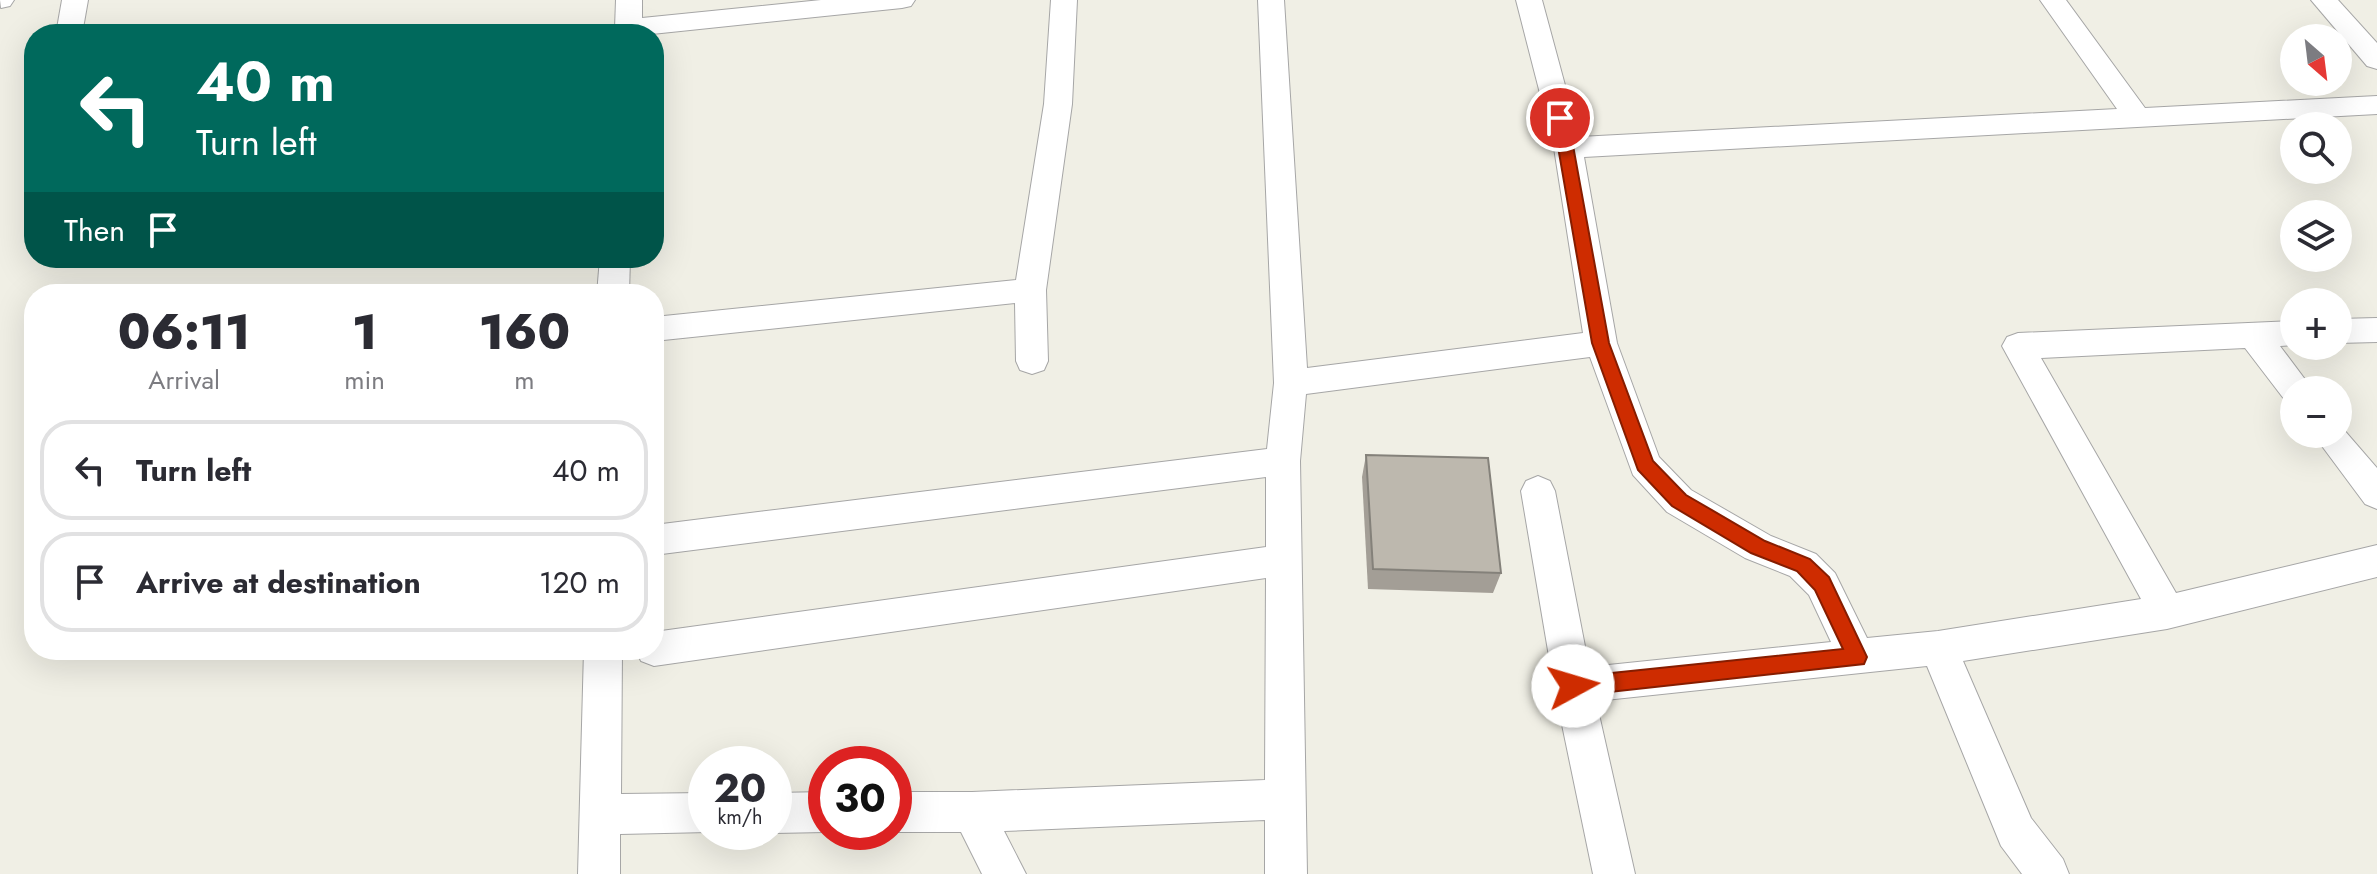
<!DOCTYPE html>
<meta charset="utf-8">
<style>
:root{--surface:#fff;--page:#f2f2f3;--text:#2b2b33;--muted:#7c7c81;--line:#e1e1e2}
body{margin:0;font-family:Jost,sans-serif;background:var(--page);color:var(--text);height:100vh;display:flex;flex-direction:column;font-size:30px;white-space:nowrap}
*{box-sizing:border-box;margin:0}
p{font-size:26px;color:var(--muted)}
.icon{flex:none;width:44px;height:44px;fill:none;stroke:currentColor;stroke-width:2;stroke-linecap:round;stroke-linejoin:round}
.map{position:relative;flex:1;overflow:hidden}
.drawer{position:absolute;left:24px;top:284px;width:640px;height:376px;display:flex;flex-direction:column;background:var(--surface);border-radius:32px;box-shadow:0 8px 32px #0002}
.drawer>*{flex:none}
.banner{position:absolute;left:24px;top:24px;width:640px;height:244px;border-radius:32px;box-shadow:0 8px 32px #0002;background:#00695c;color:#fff;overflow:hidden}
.needle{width:52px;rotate:152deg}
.buttons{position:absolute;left:2280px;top:24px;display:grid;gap:16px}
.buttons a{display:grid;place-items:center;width:72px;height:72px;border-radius:50%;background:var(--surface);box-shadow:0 8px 32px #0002;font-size:40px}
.speed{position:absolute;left:688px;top:746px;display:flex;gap:16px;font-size:40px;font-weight:700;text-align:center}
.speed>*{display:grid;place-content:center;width:104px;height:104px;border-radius:50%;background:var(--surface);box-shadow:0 8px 32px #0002;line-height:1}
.speed small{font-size:20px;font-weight:400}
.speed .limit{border:12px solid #d22;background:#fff;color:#111}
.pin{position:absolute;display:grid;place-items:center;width:68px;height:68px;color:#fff;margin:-34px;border:4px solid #fff;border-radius:50%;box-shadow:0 2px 8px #0007}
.me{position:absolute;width:88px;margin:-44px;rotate:84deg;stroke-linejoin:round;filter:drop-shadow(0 0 6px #0008)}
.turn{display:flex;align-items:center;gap:28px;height:168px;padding:0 40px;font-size:36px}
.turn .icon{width:104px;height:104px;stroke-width:2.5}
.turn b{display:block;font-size:56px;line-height:68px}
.then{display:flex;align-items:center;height:76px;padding:0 40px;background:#0003;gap:16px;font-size:30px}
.eta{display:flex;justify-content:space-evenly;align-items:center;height:136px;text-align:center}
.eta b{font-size:48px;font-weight:800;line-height:56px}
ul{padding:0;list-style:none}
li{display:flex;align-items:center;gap:24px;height:100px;margin:0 16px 12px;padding:0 24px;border:4px solid var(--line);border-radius:32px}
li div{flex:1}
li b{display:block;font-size:30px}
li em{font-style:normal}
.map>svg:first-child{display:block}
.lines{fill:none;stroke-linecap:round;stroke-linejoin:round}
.street-casing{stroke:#a6a6a6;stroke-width:2}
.street{fill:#fff;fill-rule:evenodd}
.wall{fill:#a39e96}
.building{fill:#bdb8ae;stroke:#84817a;stroke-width:2}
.route{fill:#ce2c00;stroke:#861d00;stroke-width:2}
</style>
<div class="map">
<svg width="2377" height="874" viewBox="0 0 2377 874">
<rect width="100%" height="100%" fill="#f0efe5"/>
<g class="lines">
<defs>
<g id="street">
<polygon points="0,0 14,0 10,6 1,8"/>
<polygon points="62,0 88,0 82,34 56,34"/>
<polygon points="616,0 642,0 642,18 821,0 915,0 911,6 902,8 652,34 619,34 615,28"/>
<polygon points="1051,0 1077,0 1072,104 1046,290 1048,361 1044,370 1032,374 1020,370 1016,361 1015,303 654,341 654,317 1016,280 1044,104"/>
<polygon points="1258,0 1284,0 1307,368 1583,333 1554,148 1516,0 1542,0 1579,137 2117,109 2040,0 2066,0 2145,108 2377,96 2377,114 1584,157 1617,343 1659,457 1691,490 1771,536 1816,554 1835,573 1867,638 1938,631 2141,599 2002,346 2007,337 2018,333 2294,321 2294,345 2280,346 2313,390 2294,390 2294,403 2284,399 2245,348 2041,358 2176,593 2377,545 2377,577 2167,629 1963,661 2031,818 2063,859 2069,874 2022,874 2001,846 1927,666 1596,701 1635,874 1593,874 1554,686 1521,491 1526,481 1538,476 1550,481 1555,491 1589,667 1831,642 1809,595 1790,576 1745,558 1667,512 1633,475 1590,357 1306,394 1300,461 1307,874 1265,874 1265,820 1004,831 1026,874 982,874 961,832 894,832 894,792 972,792 1265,780 1266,578 654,666 641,661 636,650 654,650 654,632 1266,547 1266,477 654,555 654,525 1267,449 1274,383"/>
<polygon points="2311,0 2338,0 2377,43 2377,69 2367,66"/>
<polygon points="600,258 630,258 629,294 597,294"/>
<polygon points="2377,318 2377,342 2338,343 2338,319"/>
<polygon points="2338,423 2377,468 2377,509 2365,504 2313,434 2338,434"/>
<polygon points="584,650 622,650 621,794 706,793 706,832 709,832 620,834 620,874 578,874"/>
<polygon points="826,792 826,832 774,833 771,832 774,832 774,793"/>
</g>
</defs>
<use href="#street" class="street-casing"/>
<use href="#street" class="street"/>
</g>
<polygon class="wall" points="1366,455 1501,573 1493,593 1368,589 1362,477"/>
<polygon class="building" points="1366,455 1488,458 1501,573 1373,569"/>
<polygon class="route" points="1560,113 1568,118 1609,343 1653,461 1686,495 1765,541 1810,559 1829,577 1867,657 1864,664 1573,696 1566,693 1562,686 1566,680 1573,677 1843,649 1815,590 1797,571 1751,553 1672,506 1638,470 1592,343 1553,118"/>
</svg>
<div class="buttons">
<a><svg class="needle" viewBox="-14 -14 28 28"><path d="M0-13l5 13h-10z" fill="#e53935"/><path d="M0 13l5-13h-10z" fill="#7c7c81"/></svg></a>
<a><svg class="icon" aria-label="search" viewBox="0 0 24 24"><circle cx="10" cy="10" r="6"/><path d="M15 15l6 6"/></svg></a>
<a><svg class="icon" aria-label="layers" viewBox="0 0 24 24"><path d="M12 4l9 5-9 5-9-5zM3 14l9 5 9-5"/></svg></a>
<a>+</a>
<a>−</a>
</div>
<div class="speed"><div>20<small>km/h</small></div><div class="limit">30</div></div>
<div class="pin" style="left:1560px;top:118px;background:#d93025"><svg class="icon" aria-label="arrive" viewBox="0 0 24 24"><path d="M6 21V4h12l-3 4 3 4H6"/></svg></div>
<svg class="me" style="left:1573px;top:686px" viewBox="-20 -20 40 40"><circle r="19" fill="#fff"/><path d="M0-13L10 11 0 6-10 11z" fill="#ce2c00"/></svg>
<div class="banner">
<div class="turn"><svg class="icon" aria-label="left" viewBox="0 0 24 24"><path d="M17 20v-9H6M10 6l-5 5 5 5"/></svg><div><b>40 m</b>Turn left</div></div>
<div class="then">Then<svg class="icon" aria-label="arrive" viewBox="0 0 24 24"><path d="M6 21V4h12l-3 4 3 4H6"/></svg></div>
</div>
<section class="drawer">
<div class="eta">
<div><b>06:11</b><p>Arrival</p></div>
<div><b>1</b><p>min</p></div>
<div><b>160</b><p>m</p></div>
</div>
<ul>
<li><svg class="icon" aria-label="left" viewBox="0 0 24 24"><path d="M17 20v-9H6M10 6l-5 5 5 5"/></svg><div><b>Turn left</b></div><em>40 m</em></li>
<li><svg class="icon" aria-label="arrive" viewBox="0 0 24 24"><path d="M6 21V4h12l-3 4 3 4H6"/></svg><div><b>Arrive at destination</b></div><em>120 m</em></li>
</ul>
</section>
</div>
